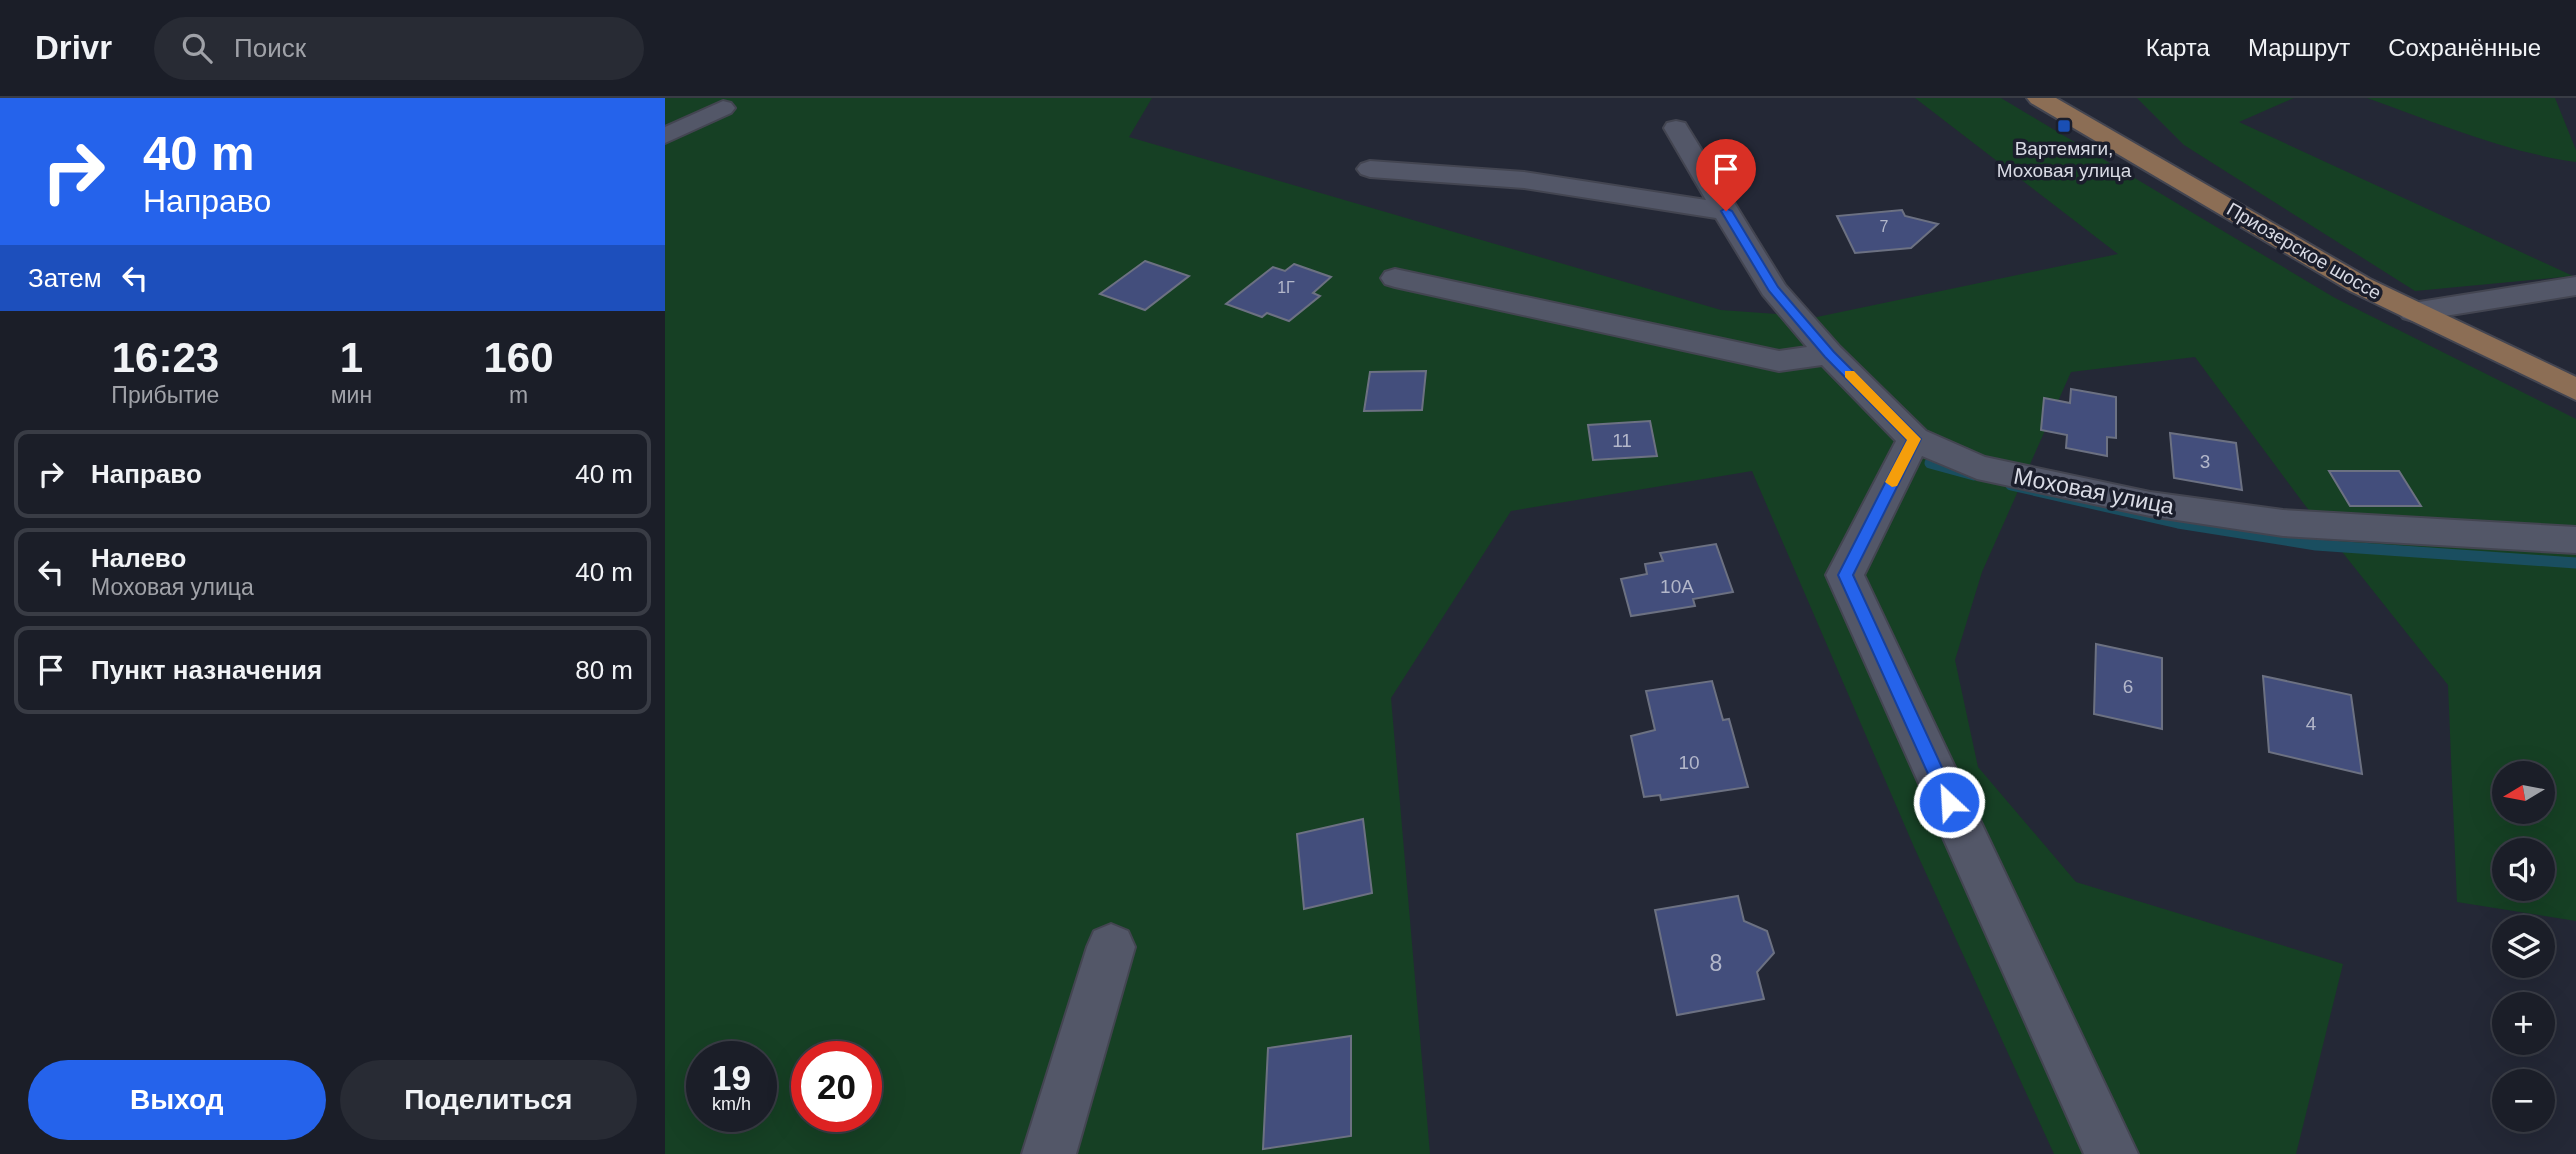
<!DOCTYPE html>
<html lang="ru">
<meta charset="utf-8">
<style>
:root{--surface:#1b1e28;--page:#282b34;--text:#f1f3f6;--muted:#a0a2a8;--line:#393c45;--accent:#2563eb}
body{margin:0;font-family:Arial,sans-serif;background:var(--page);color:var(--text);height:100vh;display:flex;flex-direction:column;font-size:26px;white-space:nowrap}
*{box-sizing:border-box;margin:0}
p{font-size:23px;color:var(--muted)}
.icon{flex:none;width:38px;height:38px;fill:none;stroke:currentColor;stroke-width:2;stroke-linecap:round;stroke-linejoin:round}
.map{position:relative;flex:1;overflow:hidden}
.drawer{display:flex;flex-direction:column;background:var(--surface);width:665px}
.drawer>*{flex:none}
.banner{background:#2563eb;color:#fff;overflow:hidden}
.needle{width:46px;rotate:260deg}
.fabs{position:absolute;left:1827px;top:663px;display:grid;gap:14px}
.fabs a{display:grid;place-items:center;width:63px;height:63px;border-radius:50%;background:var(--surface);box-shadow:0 7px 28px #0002,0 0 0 2px var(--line);font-size:35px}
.speed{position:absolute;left:21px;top:943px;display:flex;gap:14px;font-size:35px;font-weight:700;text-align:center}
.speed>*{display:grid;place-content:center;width:91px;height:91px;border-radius:50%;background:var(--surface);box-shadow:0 7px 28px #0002,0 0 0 2px var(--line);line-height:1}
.speed small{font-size:18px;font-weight:400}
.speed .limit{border:10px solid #d22;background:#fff;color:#111}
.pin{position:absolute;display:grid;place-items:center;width:60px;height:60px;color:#fff;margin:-72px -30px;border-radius:50% 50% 50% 0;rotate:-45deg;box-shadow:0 0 7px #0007}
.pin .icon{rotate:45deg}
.me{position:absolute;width:77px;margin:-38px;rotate:335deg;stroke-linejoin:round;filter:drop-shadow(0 0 5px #0008)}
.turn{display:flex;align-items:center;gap:24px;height:147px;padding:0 28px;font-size:32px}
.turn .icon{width:91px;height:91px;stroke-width:2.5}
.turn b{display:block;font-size:49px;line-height:60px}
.then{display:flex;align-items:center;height:66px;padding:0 28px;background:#0003;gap:14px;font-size:26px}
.eta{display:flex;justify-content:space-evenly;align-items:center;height:119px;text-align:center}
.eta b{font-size:42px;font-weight:800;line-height:49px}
.action{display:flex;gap:14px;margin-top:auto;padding:14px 28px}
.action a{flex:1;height:80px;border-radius:42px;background:var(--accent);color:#fff;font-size:28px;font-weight:800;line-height:80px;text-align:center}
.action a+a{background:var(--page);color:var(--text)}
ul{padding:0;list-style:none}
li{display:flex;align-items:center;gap:21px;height:88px;margin:0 14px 10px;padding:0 14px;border:4px solid var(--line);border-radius:14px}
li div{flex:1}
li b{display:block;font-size:26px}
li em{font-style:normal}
header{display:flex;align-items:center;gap:42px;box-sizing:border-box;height:98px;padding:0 35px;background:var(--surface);border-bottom:2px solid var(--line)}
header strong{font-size:33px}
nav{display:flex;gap:38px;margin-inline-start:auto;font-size:24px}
.search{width:490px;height:63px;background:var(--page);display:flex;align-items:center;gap:18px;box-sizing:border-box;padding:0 24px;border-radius:38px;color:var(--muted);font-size:26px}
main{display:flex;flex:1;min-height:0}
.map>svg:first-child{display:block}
.green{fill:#164024;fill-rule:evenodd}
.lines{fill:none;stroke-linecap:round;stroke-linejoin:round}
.stream{stroke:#1a4e60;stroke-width:11}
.building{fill:#434e7c;stroke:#6c7182;stroke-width:2}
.minor-casing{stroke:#434551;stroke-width:4}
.major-casing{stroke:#434551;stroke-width:4}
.minor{fill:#535768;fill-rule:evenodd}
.major{fill:#8c6e55;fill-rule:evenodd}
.route{fill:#2563eb;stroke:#184099;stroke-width:2}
.slow{fill:#f59e0b}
.transit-dot{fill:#1a4fb4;stroke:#1b1e2c;stroke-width:2.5}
.labels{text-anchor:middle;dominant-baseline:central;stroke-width:7;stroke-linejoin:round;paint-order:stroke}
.far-number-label{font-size:16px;fill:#b3b7ca}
.far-poi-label{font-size:19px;fill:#d8dae4;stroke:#1b1e2c}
.far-street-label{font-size:19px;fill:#d8dae4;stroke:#1b1e2c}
.number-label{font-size:19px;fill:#b3b7ca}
.street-label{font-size:23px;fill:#d8dae4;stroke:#1b1e2c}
.near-number-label{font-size:23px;fill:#b3b7ca}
</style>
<header>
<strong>Drivr</strong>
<div class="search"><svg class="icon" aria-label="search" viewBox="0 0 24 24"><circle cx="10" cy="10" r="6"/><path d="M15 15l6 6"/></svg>Поиск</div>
<nav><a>Карта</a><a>Маршрут</a><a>Сохранённые</a></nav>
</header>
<main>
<section class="drawer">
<div class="banner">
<div class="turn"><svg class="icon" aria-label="right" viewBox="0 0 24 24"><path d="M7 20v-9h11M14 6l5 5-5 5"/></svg><div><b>40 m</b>Направо</div></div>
<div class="then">Затем<svg class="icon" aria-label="left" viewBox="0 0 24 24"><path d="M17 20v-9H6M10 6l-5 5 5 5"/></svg></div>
</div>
<div class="eta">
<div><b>16:23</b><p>Прибытие</p></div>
<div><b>1</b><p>мин</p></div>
<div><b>160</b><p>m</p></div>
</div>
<ul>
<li><svg class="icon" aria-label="right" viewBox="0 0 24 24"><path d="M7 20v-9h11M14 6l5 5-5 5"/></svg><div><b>Направо</b></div><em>40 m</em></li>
<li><svg class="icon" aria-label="left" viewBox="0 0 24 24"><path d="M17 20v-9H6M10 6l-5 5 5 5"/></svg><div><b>Налево</b><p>Моховая улица</p></div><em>40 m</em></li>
<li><svg class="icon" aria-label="arrive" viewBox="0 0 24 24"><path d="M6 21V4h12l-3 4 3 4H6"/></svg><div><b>Пункт назначения</b></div><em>80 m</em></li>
</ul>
<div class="action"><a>Выход</a><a>Поделиться</a></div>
</section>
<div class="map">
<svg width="1911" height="1056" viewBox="0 0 1911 1056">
<rect width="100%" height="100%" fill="#242836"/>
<g class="green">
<path d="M0,0H487L464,39L1056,212L1152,219L1453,156L1250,0H1336L1670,200L1911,321V823L1792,804L1783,587L1639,406L1530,259L1406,274L1317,474L1290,562L1313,669L1411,784L1678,866L1631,1056H1389L1249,749L1087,373L846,413L726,600L765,1056H0ZM1839,676H1878V714H1839ZM1839,752H1878V791H1839ZM37,959H96V1018H37ZM142,959H201V1018H142Z"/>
<polygon points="1472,0 1629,0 1574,24 1908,178 1750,193 1519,47"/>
<path d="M1702,0H1890L1911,52V64C1839,54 1770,24 1702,0Z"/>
</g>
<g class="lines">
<g class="stream">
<polyline points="1265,365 1309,377"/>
<polyline points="1346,387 1513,425 1651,447 1911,465"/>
</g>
</g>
<g class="building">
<polygon points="1237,112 1240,118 1273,126 1246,150 1190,155 1172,118"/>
<polygon points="480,163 524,178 480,212 435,196"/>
<polygon points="629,166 666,179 648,195 655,198 624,223 602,215 597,219 561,206 608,169 620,173"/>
<polygon points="761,273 757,312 699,313 705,274"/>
<polygon points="1406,291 1451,299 1451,340 1442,339 1442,358 1401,350 1402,337 1376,332 1379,300 1405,305"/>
<polygon points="985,323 992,358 928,362 923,327"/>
<polygon points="1505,335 1571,345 1577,392 1509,380"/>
<polygon points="1664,373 1734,373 1756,408 1685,408"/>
<polygon points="1051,446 1068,494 1028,501 1030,508 966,518 956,481 982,476 980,466 998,463 995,455"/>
<polygon points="1431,546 1497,560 1497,631 1429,616"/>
<polygon points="1598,578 1686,597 1697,676 1604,654"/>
<polygon points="1047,583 1058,622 1064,621 1083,689 996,702 995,697 979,699 966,638 990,632 981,593"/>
<polygon points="698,721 707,795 639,811 632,736"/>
<polygon points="1073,798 1079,823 1102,833 1109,855 1092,874 1099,901 1012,917 990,812"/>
<polygon points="686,938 686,1038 598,1051 603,950"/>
</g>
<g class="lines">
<defs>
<g id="minor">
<polygon points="58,3 66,5 70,10 66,15 0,45 0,29"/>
<polygon points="1011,23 1020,25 1023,30 1120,187 1175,249 1261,333 1320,359 1485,394 1618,412 1911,429 1911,455 1618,438 1485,418 1312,381 1257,358 1199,477 1473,1056 1419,1056 1161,477 1231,343 1157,267 1114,273 730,189 720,186 716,180 720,174 730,171 1114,253 1142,249 1098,197 1051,120 859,90 705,79 696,76 692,71 696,66 705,63 859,74 1041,102 999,30 1002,25"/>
<polygon points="1911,179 1911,197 1748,223 1738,220 1733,214 1738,208 1748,205"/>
<polygon points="446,826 463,833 470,849 411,1056 357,1056 422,849 429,833"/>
</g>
<polygon id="major" points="1362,0 1391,0 1705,181 1911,279 1911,302 1685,193 1366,5"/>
</defs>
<use href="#minor" class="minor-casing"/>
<use href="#major" class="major-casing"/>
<use href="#minor" class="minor"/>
<use href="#major" class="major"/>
</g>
<polygon class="route" points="1061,110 1067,113 1113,189 1169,254 1256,341 1188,477 1293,704 1291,709 1278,709 1173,477 1242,342 1160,259 1104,193 1056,113"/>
<polygon class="slow" points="1180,273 1189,273 1256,341 1232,388 1227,389 1220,384 1242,342 1180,279"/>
<rect class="transit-dot" x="1392" y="21" width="14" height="14" rx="3.5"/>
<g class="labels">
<g class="far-number-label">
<text x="1219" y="128">7</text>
<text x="621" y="189">1Г</text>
</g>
<g class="far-poi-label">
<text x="1399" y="50">Вартемяги,<tspan x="1399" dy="22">Моховая улица</tspan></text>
</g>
<g class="far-street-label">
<text transform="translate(1639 153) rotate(30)">Приозерское шоссе</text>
</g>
<g class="number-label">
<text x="957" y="342">11</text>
<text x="1540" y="363">3</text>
<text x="1012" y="488">10А</text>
<text x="1463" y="588">6</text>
<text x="1646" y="625">4</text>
<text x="1024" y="664">10</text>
</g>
<g class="street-label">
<text transform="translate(1429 393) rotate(11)">Моховая улица</text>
</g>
<g class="near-number-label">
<text x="1051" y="865">8</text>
</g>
</g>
</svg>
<div class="fabs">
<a><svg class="needle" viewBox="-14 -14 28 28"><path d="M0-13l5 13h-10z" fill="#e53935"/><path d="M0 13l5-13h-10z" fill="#a0a2a8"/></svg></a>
<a><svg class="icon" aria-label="sound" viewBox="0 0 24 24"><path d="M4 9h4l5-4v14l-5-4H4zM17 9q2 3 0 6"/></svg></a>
<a><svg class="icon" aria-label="layers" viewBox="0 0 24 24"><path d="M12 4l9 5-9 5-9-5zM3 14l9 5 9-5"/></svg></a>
<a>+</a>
<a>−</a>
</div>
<div class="speed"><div>19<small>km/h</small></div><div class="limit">20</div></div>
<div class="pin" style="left:1061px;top:113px;background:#d93025"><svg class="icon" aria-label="arrive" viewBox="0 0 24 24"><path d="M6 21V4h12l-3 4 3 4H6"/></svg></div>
<svg class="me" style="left:1284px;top:704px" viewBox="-20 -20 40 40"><circle r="17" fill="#2563eb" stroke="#fff" stroke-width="3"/><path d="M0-11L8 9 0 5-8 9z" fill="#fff"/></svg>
</div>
</main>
